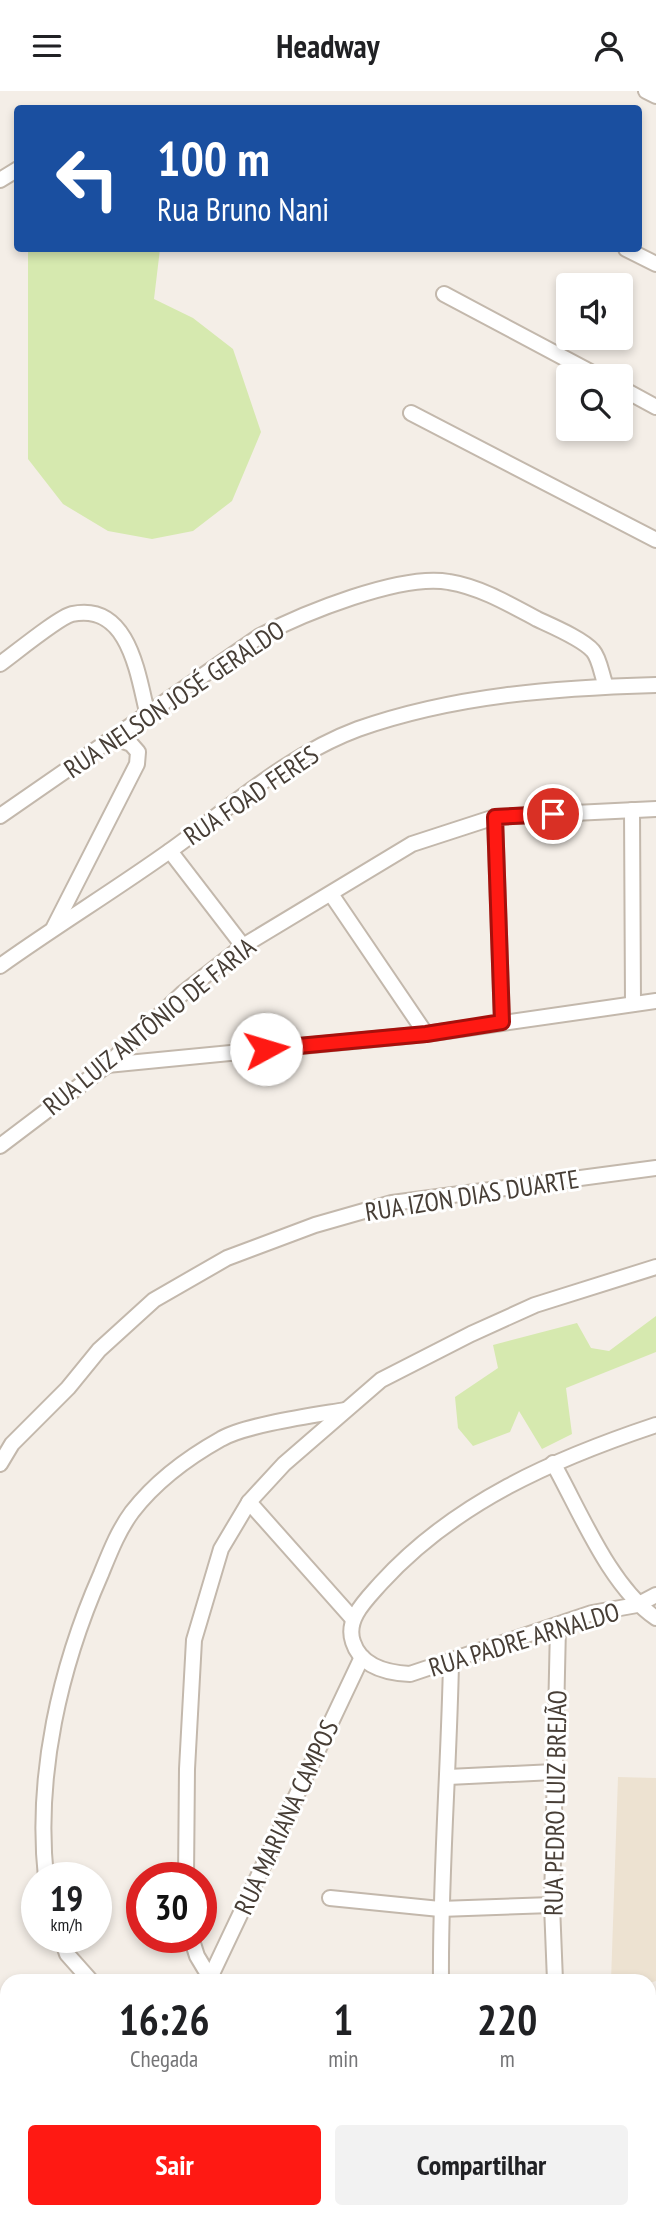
<!DOCTYPE html>
<html lang="pt">
<meta charset="utf-8">
<style>
:root{--surface:#fff;--page:#f2f2f2;--text:#202124;--muted:#757577;--accent:#ff1913}
body{margin:0;font-family:"PT Sans Narrow",sans-serif;background:var(--page);color:var(--text);height:100vh;display:flex;flex-direction:column;font-size:26px;white-space:nowrap}
*{box-sizing:border-box;margin:0}
p{font-size:23px;color:var(--muted)}
.icon{flex:none;width:38px;height:38px;fill:none;stroke:currentColor;stroke-width:2;stroke-linecap:round;stroke-linejoin:round}
.map{position:relative;flex:1;overflow:hidden}
.details{position:absolute;left:0px;top:1883px;width:656px;height:245px;display:flex;flex-direction:column;background:var(--surface);border-radius:21px 21px 0 0;box-shadow:0 4px 10px #0003}
.details>*{flex:none}
.top-card{position:absolute;left:14px;top:14px;width:628px;height:147px;border-radius:7px;box-shadow:0 4px 10px #0003;background:#1a4fa0;color:#fff;overflow:hidden}
.fabs{position:absolute;left:556px;top:182px;display:grid;gap:14px}
.fabs a{display:grid;place-items:center;width:77px;height:77px;border-radius:7px;background:var(--surface);box-shadow:0 4px 10px #0003;font-size:35px}
.speed{position:absolute;left:21px;top:1771px;display:flex;gap:14px;font-size:35px;font-weight:700;text-align:center}
.speed>*{display:grid;place-content:center;width:91px;height:91px;border-radius:50%;background:var(--surface);box-shadow:0 4px 10px #0003;line-height:1}
.speed small{font-size:18px;font-weight:400}
.speed .limit{border:10px solid #d22;background:#fff;color:#111}
.pin{position:absolute;display:grid;place-items:center;width:60px;height:60px;color:#fff;margin:-30px;border:4px solid #fff;border-radius:50%;box-shadow:0 2px 7px #0007}
.me{position:absolute;width:77px;margin:-38px;rotate:84deg;stroke-linejoin:round;filter:drop-shadow(0 0 5px #0008)}
.turn{display:flex;align-items:center;gap:24px;height:147px;padding:0 28px;font-size:32px}
.turn .icon{width:91px;height:91px;stroke-width:2.5}
.turn b{display:block;font-size:49px;line-height:60px}
.eta{display:flex;justify-content:space-evenly;align-items:center;height:119px;text-align:center}
.eta b{font-size:42px;font-weight:800;line-height:49px}
.cta{display:flex;gap:14px;margin-top:auto;padding:14px 28px}
.cta a{flex:1;height:80px;border-radius:7px;background:var(--accent);color:#fff;font-size:28px;font-weight:800;line-height:80px;text-align:center}
.cta a+a{background:var(--page);color:var(--text)}
header{display:flex;justify-content:space-between;align-items:center;height:91px;padding:0 28px;background:var(--surface);font-size:32px;font-weight:800}
.map>svg:first-child{display:block}
.education{fill:#ede2d1}
.green{fill:#d6e9af}
.lines{fill:none;stroke-linecap:round;stroke-linejoin:round}
.minor-casing{stroke:#c3b8ac;stroke-width:18}
.minor{stroke:#fff;stroke-width:14}
.route-casing{stroke:#a6100c;stroke-width:18}
.route{stroke:#ff1913;stroke-width:12}
.labels{text-anchor:middle;dominant-baseline:central;stroke-width:6;stroke-linejoin:round;paint-order:stroke}
.street-label{font-size:26px;fill:#473e36;stroke:#fff}
</style>
<header><svg class="icon" aria-label="menu" viewBox="0 0 24 24"><path d="M4 6h16M4 12h16M4 18h16"/></svg>Headway<svg class="icon" aria-label="person" viewBox="0 0 24 24"><circle cx="12" cy="8" r="4"/><path d="M4 21q1-7 8-7t8 7"/></svg></header>
<div class="map">
<svg width="656" height="2128" viewBox="0 0 656 2128">
<rect width="100%" height="100%" fill="#f4eee7"/>
<polygon class="education" points="618,1686 656,1687 656,1890 649,1892 611,1890"/>
<g class="green">
<polygon points="28,158 160,158 154,208 193,227 233,258 261,341 232,410 193,440 152,448 108,440 63,413 28,368"/>
<polygon points="656,1225 656,1261 566,1297 572,1343 542,1358 519,1320 510,1341 473,1355 458,1337 455,1306 498,1277 493,1254 577,1232 591,1257 609,1260"/>
</g>
<g class="lines">
<defs>
<g id="minor">
<polyline points="646,0 656,5"/>
<polyline points="0,89 18,78"/>
<polyline points="626,158 656,173"/>
<polyline points="444,203 598,285"/>
<polyline points="621,297 656,316"/>
<polyline points="411,322 656,449"/>
<path d="M0,573C14,563 59,526 72,523C130,511 138,586 148,625"/>
<polyline points="632,719 633,913"/>
<path d="M0,725L260,545C302,523 401,482 449,491C480,496 509,513 537,528C552,535 583,548 593,560C600,568 602,586 606,595"/>
<polyline points="495,726 502,931"/>
<polyline points="170,760 243,855"/>
<polyline points="331,803 426,943"/>
<polyline points="54,836 137,673 138,661 131,653 115,647"/>
<path d="M0,875C56,835 115,799 171,759C231,716 288,664 358,638C455,604 554,597 656,594"/>
<polyline points="107,974 426,943 656,910"/>
<polyline points="0,1055 107,974 183,902 243,855 412,753 495,726 656,718"/>
<path d="M656,1334C554,1368 455,1411 381,1492C366,1509 345,1528 353,1551C361,1576 388,1582 410,1583L592,1522L637,1514L656,1504"/>
<path d="M553,1372C580,1420 610,1496 656,1527"/>
<polyline points="0,1373 12,1353 68,1297 99,1259 154,1209 227,1167 315,1134 392,1112 656,1077"/>
<polyline points="249,1411 353,1528"/>
<polyline points="448,1686 554,1681"/>
<path d="M46,1787C35,1684 60,1576 101,1483C110,1461 118,1440 132,1421C156,1390 187,1367 221,1348C244,1334 316,1324 345,1319"/>
<polyline points="186,1787 187,1678 194,1549 221,1458 249,1411 284,1373 381,1289 471,1243 535,1214 656,1176"/>
<polyline points="330,1807 440,1818 552,1814"/>
<polyline points="61,1846 67,1863 91,1890"/>
<polyline points="191,1846 197,1865 212,1890"/>
<polyline points="210,1887 362,1566"/>
<path d="M441,1890C440,1784 449,1677 451,1571"/>
<polyline points="555,1890 552,1814 558,1535"/>
<polyline points="649,1913 656,1912"/>
<polyline points="649,1967 656,1958"/>
<polyline points="0,2007 7,2015"/>
<polyline points="126,2121 137,2128"/>
<polyline points="0,2127 1,2128"/>
<polyline points="473,2128 488,2121"/>
</g>
</defs>
<use href="#minor" class="minor-casing"/>
<use href="#minor" class="minor"/>
</g>
<g class="lines">
<defs>
<polyline id="route" points="266,958 426,943 502,931 495,726 553,723"/>
</defs>
<use href="#route" class="route-casing"/>
<use href="#route" class="route"/>
</g>
<g class="labels">
<g class="street-label">
<text transform="translate(174 608) rotate(-34)">RUA NELSON JOSÉ GERALDO</text>
<text transform="translate(251 704) rotate(-34)">RUA FOAD FERES</text>
<text transform="translate(149 935) rotate(-39)">RUA LUIZ ANTÔNIO DE FARIA</text>
<text transform="translate(472 1104) rotate(-9)">RUA IZON DIAS DUARTE</text>
<text transform="translate(524 1548) rotate(-17)">RUA PADRE ARNALDO</text>
<text transform="translate(555 1712) rotate(-89)">RUA PEDRO LUIZ BREJÃO</text>
<text transform="translate(286 1726) rotate(-65)">RUA MARIANA CAMPOS</text>
</g>
</g>
</svg>
<div class="fabs">
<a><svg class="icon" aria-label="sound" viewBox="0 0 24 24"><path d="M4 9h4l5-4v14l-5-4H4zM17 9q2 3 0 6"/></svg></a>
<a><svg class="icon" aria-label="search" viewBox="0 0 24 24"><circle cx="10" cy="10" r="6"/><path d="M15 15l6 6"/></svg></a>
</div>
<div class="speed"><div>19<small>km/h</small></div><div class="limit">30</div></div>
<div class="pin" style="left:553px;top:723px;background:#d93025"><svg class="icon" aria-label="arrive" viewBox="0 0 24 24"><path d="M6 21V4h12l-3 4 3 4H6"/></svg></div>
<svg class="me" style="left:266px;top:958px" viewBox="-20 -20 40 40"><circle r="19" fill="#fff"/><path d="M0-13L10 11 0 6-10 11z" fill="#ff1913"/></svg>
<div class="top-card">
<div class="turn"><svg class="icon" aria-label="left" viewBox="0 0 24 24"><path d="M17 20v-9H6M10 6l-5 5 5 5"/></svg><div><b>100 m</b>Rua Bruno Nani</div></div>
</div>
<section class="details">
<div class="eta">
<div><b>16:26</b><p>Chegada</p></div>
<div><b>1</b><p>min</p></div>
<div><b>220</b><p>m</p></div>
</div>
<div class="cta"><a>Sair</a><a>Compartilhar</a></div>
</section>
</div>
